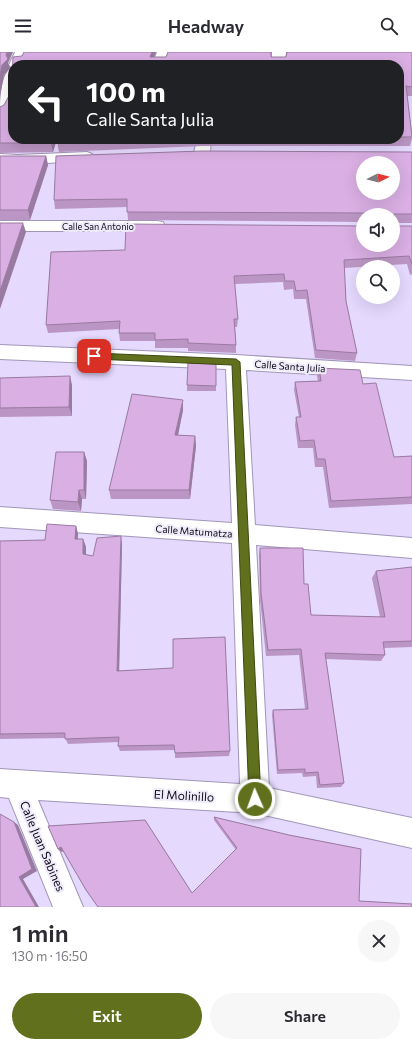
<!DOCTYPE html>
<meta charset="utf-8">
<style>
:root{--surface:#fff;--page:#f7f7f7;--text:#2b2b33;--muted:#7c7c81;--accent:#60701c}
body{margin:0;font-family:Commissioner,sans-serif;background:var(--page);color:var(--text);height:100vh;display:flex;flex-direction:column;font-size:15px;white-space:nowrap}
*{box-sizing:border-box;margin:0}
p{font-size:13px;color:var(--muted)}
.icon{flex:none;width:22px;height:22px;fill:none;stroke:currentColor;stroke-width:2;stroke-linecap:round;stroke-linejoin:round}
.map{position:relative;height:855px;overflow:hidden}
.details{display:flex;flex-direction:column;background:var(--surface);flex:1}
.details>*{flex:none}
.top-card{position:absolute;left:8px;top:8px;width:396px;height:84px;border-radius:16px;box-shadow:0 4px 16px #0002;background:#202124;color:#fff;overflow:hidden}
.needle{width:26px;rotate:84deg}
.fabs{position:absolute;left:356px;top:104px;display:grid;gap:8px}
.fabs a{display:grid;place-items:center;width:44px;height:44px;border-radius:50%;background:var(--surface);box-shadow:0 4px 16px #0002;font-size:20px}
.pin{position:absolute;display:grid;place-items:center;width:34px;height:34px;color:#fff;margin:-17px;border-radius:8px;box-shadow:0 2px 6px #0006}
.me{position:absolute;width:44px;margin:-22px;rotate:358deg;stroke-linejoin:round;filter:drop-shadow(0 0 3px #0008)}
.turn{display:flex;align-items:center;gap:14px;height:84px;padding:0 12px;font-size:18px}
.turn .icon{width:52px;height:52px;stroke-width:2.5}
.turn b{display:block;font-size:28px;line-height:34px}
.round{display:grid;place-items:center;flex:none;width:42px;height:42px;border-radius:21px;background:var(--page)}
.summary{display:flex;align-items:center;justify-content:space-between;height:68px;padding:0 12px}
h1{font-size:24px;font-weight:600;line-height:30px}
.primary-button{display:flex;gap:8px;margin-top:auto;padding:8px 12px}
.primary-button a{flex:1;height:46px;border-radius:24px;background:var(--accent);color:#fff;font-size:16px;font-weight:600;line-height:46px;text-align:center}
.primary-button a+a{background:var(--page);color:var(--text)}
header{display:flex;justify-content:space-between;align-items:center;height:52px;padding:0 12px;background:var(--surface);font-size:18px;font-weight:600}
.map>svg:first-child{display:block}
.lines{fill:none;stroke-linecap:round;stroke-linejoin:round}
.minor-casing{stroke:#a196b8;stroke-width:2}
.minor{fill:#fff;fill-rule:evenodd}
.wall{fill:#bb96c4;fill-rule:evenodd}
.shaded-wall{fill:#997aa0}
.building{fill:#daafe4;stroke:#997aa0;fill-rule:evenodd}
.route{fill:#60701c;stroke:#3e4912}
.labels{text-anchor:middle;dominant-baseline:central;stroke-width:4;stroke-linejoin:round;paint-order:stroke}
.far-street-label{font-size:9px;fill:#0d0915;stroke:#efebfa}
.street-label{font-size:10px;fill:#0d0915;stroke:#efebfa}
.near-street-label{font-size:12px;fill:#0d0915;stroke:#efebfa}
</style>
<header><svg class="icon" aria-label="menu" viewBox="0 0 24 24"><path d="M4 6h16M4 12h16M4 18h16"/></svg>Headway<svg class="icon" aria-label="search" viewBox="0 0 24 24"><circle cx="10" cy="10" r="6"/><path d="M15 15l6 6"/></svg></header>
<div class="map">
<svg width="412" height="855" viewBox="0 0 412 855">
<rect width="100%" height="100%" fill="#e5d9fe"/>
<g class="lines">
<defs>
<g id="minor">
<path d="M15,0H29L23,13H13C13,29 15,48 5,62L0,63C0,52 0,20 12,16L9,13Z"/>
<polygon points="157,0 171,0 166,13 152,13"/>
<polygon points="272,0 286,0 285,13 271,13"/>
<polygon points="197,87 211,87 210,101 207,104 197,104 194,101"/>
<polygon points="87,100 92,102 95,105 92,108 18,113 0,112 0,102 18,103"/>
<polygon points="0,169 157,169 163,170 165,174 163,178 157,179 0,179"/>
<polygon points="0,293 236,303 412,314 412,328 246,318 255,473 412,486 412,506 256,493 269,736 412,766 412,796 255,761 38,748 83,855 53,855 9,746 0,745 0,717 240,732 232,491 0,475 0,455 232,471 226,317 0,307"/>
</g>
</defs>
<use href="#minor" class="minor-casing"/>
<use href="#minor" class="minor"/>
</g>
<g class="wall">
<path d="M24,0H156L154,5H286L412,0V44H407L412,81V87L410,94H202L59,100L57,90H56L53,100L0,101V55L4,53L10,42ZM399,13V87H13Z"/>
<polygon points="412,100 412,171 394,171 394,174 412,174 412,222 410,223 407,212 344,216 346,249 357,301 355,309 315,306 306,247 294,247 293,237 284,238 283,230 235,232 238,267 237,275 235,275 236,293 236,301 188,299 188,296 155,296 155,289 120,289 119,281 119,277 48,281 46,273 51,200 363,193 393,163 363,163 363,170 128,168 127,155 55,157 54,148"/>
<polygon points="0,104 46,104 48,113 30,168 0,168"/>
<polygon points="216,312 216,339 187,339 187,333"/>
<polygon points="319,316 363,332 394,405 412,404 412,452 329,456 323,415 315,415 313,396 298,396 295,373 296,365 299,365 294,338 295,330 318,329 317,324"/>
<polygon points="0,326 72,333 72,364 0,365"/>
<polygon points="183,358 178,383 195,384 196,394 190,447 111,447 109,438"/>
<polygon points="84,400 87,409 86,447 82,447 81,459 53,457 50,448"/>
<polygon points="76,474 78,482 78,487 83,487 86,495 86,503 93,504 122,492 119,618 230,699 229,704 175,706 175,698 120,699 118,694 119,690 68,692 65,686 0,687 0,489 45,488"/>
<polygon points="260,496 304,532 311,563 380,565 372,526 376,519 412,515 412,595 384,596 385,603 381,609 326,607 344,731 341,735 317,736 316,724 303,725 302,721 277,722 272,663 273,658 305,657 299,603 266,604 260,548 259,503"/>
<polygon points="214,765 289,783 361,797 359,849 412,852 412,855 98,855 86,838 63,799 62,800 58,797 48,774 145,768 192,841 236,798 214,768"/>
</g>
<g class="shaded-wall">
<polygon points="7,0 13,0 8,11 10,16 4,23 0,44 0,23 2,13"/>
<polygon points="152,0 156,0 151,13 150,5"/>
<polygon points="52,87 55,87 56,90 53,100 51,91"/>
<polygon points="46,104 48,113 30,168 28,158"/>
<polygon points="23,171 26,180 0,257 0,239"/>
<polygon points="70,324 72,333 72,364 69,355"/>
<polygon points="183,348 183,358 176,393 175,383"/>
<polygon points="195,384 196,394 190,447 189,438"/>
<polygon points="84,400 87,409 86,447 84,438"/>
<polygon points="79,438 82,447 81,459 78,450"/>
<polygon points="76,474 78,482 77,496 75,487"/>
<polygon points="121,484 122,492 119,625 117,619"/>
<polygon points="83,487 86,495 86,510 83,502"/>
<polygon points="14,770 18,773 37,819 23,827 39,855 36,855 19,825"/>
<polygon points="61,795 64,798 62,800 58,797"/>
</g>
<g class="building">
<polygon points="0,0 7,0 6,3 8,7 2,13 0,23"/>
<polygon points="24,0 152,0 150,5 166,5 168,0 271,0 271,5 286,5 287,0 412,0 412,35 406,34 412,85 399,85 399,13 13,13 13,87 52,87 51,91 0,91 0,55 4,53 10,42 12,29 13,5 22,4"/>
<polygon points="57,87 151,87 57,91"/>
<path d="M202,99L412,100V162H394V174H412V212L409,204L344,208L346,249L357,301L316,298L307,238L296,239L294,229H285L284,222L234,224L238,267H234L236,293L188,291V287L155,288V281H119L120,269L46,273L51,200L125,198L126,172L363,174V193H393V163H366V161L127,160V147L54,148L56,104ZM363,111H393V141H363Z"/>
<polygon points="0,104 46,104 28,158 0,158"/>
<polygon points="0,171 23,171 0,239"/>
<polygon points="188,311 216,312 216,334 187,333"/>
<polygon points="319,316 360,318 363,332 376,331 394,405 412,404 412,445 331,449 325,407 317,407 314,388 300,389 296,365 301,365 295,330 321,329"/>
<polygon points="70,324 69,355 0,356 0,326"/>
<polygon points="132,342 183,348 175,383 195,384 189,438 109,438"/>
<polygon points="56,400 84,400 84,438 79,438 78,450 50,448"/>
<polygon points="47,472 76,474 75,487 83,487 83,502 93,504 97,486 121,484 117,619 173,616 173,587 225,585 230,699 175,701 174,693 118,694 119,685 65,687 65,681 0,682 0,489 45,488"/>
<polygon points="260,496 303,496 304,532 308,532 311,563 385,565 376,519 412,515 412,589 383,590 385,603 325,601 344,731 320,733 318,720 305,721 305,717 278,718 273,658 308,657 301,597 268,598 261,541"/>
<polygon points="0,762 14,770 32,817 19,825 36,855 0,855"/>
<polygon points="214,765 289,783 361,797 359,849 412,852 412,855 98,855 86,838 61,795 58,797 48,774 145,768 192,841 237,796"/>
</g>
<polygon class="route" points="94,301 236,307 240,310 261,747 259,751 255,753 251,751 249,747 232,313 94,307 90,304"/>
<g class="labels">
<g class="far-street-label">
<text x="98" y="174">Calle San Antonio</text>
</g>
<g class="street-label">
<text transform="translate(290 314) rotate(4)">Calle Santa Julia</text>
<text transform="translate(194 479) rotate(4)">Calle Matumatza</text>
</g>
<g class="near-street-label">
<text transform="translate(184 743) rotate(3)">El Molinillo</text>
<text transform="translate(43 794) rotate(67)">Calle Juan Sabines</text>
</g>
</g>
</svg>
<div class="fabs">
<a><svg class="needle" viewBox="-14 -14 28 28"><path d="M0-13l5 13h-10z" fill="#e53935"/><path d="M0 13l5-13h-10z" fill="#7c7c81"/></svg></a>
<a><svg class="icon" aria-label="sound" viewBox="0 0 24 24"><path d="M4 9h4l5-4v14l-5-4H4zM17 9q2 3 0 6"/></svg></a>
<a><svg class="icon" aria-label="search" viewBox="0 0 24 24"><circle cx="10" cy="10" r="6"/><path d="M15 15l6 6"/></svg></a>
</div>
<div class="pin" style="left:94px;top:304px;background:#d93025"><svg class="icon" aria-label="arrive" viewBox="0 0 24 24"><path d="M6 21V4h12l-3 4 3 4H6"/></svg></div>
<svg class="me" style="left:255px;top:747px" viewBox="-20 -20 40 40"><circle r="17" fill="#60701c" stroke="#fff" stroke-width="3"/><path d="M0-11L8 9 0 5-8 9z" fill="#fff"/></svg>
<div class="top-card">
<div class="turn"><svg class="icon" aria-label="left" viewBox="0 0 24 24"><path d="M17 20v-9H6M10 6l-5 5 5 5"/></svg><div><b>100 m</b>Calle Santa Julia</div></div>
</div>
</div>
<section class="details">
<div class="summary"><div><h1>1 min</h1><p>130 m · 16:50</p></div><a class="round"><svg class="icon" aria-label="close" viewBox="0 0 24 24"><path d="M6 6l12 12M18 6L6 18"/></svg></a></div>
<div class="primary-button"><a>Exit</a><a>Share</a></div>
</section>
